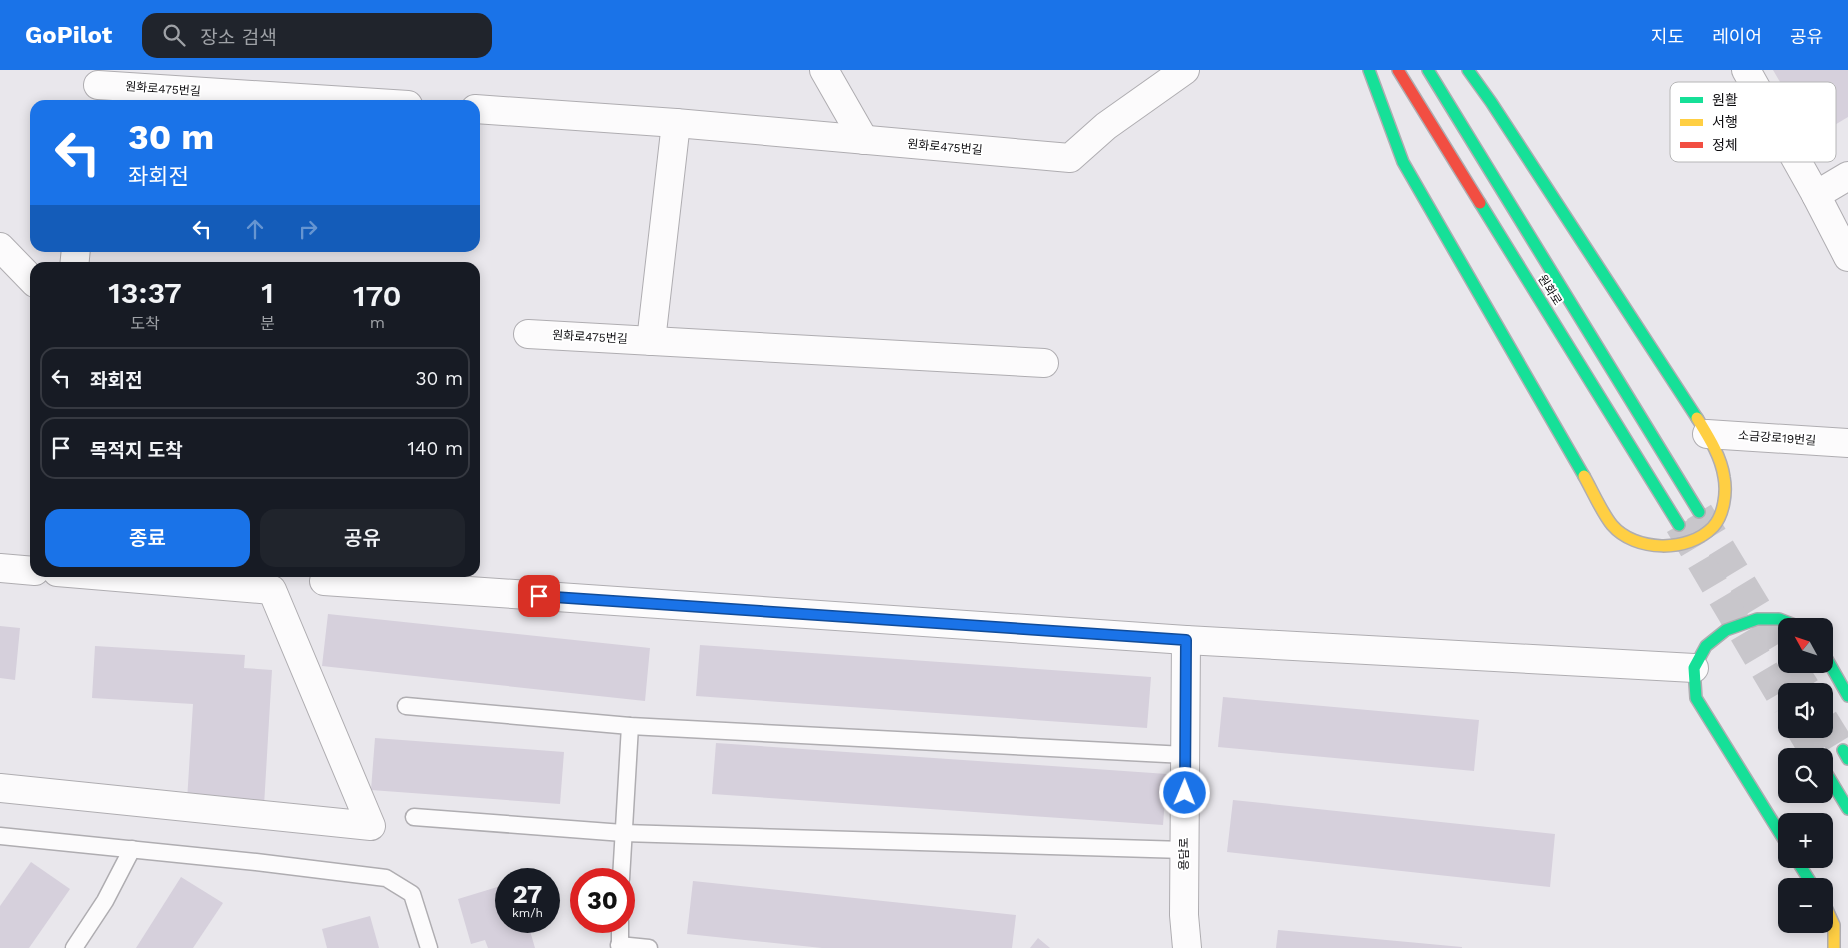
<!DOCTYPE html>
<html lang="ko">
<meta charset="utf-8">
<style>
:root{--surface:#171b24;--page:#20242c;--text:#f1f3f6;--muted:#9ea1a6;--line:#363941;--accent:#1a73e8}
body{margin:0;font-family:"Work Sans","Noto Sans KR",sans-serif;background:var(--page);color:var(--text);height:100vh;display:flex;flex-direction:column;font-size:19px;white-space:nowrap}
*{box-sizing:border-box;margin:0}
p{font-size:16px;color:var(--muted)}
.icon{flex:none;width:28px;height:28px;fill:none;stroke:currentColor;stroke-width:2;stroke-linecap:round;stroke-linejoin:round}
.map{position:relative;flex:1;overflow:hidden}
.drawer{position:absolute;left:30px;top:192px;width:450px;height:315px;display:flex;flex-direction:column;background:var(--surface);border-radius:15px;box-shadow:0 2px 12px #0003}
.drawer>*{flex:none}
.banner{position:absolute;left:30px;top:30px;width:450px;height:152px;border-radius:15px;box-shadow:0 2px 12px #0003;background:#1a73e8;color:#fff;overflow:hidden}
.needle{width:32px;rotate:310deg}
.tools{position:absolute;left:1778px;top:548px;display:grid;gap:10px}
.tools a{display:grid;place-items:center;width:55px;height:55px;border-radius:10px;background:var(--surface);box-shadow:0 2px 12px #0003;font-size:25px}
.speed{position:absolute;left:495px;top:798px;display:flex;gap:10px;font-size:25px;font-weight:700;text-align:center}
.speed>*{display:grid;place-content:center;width:65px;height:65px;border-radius:50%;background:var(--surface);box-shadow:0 2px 12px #0003;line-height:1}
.speed small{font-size:12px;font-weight:400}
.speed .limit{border:8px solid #d22;background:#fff;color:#111}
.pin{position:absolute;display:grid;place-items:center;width:42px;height:42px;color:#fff;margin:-21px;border-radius:10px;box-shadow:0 2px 8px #0006}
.me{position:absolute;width:55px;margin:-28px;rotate:1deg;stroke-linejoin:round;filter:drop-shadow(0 0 4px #0008)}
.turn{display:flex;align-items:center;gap:18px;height:105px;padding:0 15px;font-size:22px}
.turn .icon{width:65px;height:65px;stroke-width:2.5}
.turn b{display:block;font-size:35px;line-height:42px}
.lanes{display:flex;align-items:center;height:48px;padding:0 15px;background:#0003;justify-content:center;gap:25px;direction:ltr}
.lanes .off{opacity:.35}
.eta{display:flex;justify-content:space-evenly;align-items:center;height:85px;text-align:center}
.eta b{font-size:30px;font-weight:600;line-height:35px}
.button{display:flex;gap:10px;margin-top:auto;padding:10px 15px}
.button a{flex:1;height:58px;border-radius:15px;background:var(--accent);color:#fff;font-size:20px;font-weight:600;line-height:58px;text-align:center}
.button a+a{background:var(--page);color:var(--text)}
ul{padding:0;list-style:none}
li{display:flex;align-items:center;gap:15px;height:62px;margin:0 10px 8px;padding:0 5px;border:2px solid var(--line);border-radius:15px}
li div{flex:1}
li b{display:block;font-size:19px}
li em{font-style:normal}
header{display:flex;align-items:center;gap:30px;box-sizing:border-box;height:70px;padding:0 25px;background:var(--accent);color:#fff}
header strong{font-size:24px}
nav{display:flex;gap:28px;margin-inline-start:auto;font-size:18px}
.search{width:350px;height:45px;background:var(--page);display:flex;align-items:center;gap:12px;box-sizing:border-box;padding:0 18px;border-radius:15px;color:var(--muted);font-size:19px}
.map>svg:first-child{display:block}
.building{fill:#d6d0dc}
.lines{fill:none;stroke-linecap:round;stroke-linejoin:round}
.secondary-tunnel{stroke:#c8c6cb;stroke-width:28;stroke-dasharray:28 14;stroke-linecap:butt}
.lane-casing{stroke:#afadb1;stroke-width:19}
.street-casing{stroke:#afadb1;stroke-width:30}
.fast-casing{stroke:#afadb1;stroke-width:14}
.slow-casing{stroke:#afadb1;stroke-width:14}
.jam-casing{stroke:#afadb1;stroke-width:14}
.lane{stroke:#fcfbfc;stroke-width:16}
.street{stroke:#fcfbfc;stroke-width:28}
.fast{stroke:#16e098;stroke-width:11}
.slow{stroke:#ffcf43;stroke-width:11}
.jam{stroke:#f24e42;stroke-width:11}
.route-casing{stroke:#114b97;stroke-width:12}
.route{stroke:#1a73e8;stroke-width:9}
.labels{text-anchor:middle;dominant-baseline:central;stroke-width:4;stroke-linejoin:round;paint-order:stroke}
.street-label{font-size:12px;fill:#0d0c0f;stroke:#fff}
.key{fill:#fff;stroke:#b6b6b7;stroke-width:1}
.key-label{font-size:14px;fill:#0d0c0f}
</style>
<header>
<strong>GoPilot</strong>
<div class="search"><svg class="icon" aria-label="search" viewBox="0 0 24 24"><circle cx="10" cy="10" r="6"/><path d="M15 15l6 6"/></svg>장소 검색</div>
<nav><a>지도</a><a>레이어</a><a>공유</a></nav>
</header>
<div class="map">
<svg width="1848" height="878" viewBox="0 0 1848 878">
<rect width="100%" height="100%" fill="#e9e7ec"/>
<g class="building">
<polygon points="1773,0 1848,0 1848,47 1813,68"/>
<polygon points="328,544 650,578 645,631 322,596"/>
<polygon points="0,556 20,558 15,610 0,608"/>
<polygon points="700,575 1151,607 1147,658 696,626"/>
<polygon points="95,576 245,585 244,598 272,600 264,736 187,731 193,634 92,628"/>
<polygon points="1223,627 1479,650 1474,701 1218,677"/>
<polygon points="375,668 564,682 560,734 371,720"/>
<polygon points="716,673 1167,704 1163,755 712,724"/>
<polygon points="1233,730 1555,764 1550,817 1227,782"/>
<polygon points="31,792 70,819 29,878 0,878 0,836"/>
<polygon points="181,807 223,833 193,878 136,878"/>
<polygon points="693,811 1016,845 1012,878 822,878 687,864"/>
<polygon points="504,815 506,823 506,851 515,851 516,858 528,854 535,878 488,878 485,870 471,874 458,829"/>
<polygon points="370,846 379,878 327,878 322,859"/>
<polygon points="1278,860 1462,877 1462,878 1276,878"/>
<polygon points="1038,868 1050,878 1030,878"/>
</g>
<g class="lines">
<g class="secondary-tunnel">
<polyline points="1699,442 1786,585"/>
<polyline points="1679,455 1786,636"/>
<polyline points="1791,594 1808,621"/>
<polyline points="1824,649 1843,680"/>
<polyline points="1800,659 1816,686"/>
</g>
<defs>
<g id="lane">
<polyline points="406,636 630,656 1185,685"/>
<polyline points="414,747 623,763 1184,780"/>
<polyline points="0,766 256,792 386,808 412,824 429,878"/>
<polyline points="621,809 630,656"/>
<polyline points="619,875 649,878"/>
<polyline points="74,878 105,831 132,779"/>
<polyline points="620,878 620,851"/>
</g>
<g id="street">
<polyline points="824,0 864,70"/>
<polyline points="1746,0 1816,125 1848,187"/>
<polyline points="98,15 408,35"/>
<polyline points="475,39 676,53 1070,88 1106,56 1185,0"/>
<polyline points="1816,125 1848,106"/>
<polyline points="0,177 35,213"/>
<polyline points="74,198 76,178"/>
<polyline points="528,264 1044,293"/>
<polyline points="651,271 676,53"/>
<polyline points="1707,364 1848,373"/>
<polyline points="0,498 35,501"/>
<polyline points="324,511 1186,570 1694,598"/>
<polyline points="1186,570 1184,845 1187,878"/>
<polyline points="0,718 371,756 272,520 57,502"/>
</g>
<g id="fast">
<polyline points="1369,0 1403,92 1584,406"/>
<polyline points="1428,0 1699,442"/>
<polyline points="1468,0 1491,32 1697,348"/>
<polyline points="1480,133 1679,455"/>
<polyline points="1824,584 1848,626"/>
<polyline points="1843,680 1848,689"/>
<polyline points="1824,699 1848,739"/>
<polyline points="1786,773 1696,628 1694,598 1706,576 1726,560 1757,549 1779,549 1797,556"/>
<polyline points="1796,789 1813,816"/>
</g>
<g id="slow">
<path d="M1584,406C1592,420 1602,443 1612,455C1635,482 1688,483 1713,457C1724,445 1727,422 1724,407C1721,386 1708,366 1697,348"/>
<polyline points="1824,833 1834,855 1834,878"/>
</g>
<polyline id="jam" points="1398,0 1480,133"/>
</defs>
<use href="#lane" class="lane-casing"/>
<use href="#street" class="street-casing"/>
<use href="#fast" class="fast-casing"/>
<use href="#slow" class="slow-casing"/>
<use href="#jam" class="jam-casing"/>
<use href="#lane" class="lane"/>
<use href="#street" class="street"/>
<use href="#fast" class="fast"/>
<use href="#slow" class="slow"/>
<use href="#jam" class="jam"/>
</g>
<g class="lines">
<defs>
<polyline id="route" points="539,526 1186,570 1185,723"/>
</defs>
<use href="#route" class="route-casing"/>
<use href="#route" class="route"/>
</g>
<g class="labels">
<g class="street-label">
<text transform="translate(163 19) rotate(4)">원화로475번길</text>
<text transform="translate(945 77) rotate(5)">원화로475번길</text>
<text transform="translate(1550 220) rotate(58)">원화로</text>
<text transform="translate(590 267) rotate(3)">원화로475번길</text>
<text transform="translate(1777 368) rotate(4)">소금강로19번길</text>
<text transform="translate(1184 784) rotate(-90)">용담로</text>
</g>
</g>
<rect x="1670" y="12" width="166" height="80" rx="8" class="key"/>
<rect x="1680" y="27" width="23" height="6" fill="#16e098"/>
<rect x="1680" y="49" width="23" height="7" fill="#ffcf43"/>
<rect x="1680" y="72" width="23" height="6" fill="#f24e42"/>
<g class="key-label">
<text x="1712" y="35">원활</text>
<text x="1712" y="57">서행</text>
<text x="1712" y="80">정체</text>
</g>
</svg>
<div class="tools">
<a><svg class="needle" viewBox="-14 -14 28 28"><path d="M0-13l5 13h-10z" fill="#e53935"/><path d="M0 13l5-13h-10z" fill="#9ea1a6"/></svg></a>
<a><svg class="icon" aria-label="sound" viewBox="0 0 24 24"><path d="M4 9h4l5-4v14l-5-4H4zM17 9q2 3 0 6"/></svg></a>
<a><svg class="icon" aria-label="search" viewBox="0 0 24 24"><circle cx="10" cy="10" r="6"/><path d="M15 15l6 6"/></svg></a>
<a>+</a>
<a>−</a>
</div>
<div class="speed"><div>27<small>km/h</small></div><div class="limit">30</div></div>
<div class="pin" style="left:539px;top:526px;background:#d93025"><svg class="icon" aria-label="arrive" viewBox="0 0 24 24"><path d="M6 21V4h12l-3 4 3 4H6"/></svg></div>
<svg class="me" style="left:1185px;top:723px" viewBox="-20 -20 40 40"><circle r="17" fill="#1a73e8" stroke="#fff" stroke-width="3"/><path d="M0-11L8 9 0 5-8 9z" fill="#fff"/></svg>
<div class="banner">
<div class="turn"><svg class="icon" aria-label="left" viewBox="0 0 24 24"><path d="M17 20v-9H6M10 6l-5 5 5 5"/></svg><div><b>30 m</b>좌회전</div></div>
<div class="lanes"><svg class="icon" aria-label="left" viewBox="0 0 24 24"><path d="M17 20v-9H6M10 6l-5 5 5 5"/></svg><svg class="icon off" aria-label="ahead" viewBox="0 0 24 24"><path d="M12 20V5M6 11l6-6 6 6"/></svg><svg class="icon off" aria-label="right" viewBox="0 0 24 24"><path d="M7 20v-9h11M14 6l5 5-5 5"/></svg></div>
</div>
<section class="drawer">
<div class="eta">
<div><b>13:37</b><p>도착</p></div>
<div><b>1</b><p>분</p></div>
<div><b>170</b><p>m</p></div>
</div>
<ul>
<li><svg class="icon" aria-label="left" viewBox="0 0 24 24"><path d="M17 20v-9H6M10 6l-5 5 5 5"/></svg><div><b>좌회전</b></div><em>30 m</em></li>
<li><svg class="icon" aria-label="arrive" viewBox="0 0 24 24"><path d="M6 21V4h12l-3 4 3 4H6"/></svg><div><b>목적지 도착</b></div><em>140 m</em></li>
</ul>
<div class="button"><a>종료</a><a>공유</a></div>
</section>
</div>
